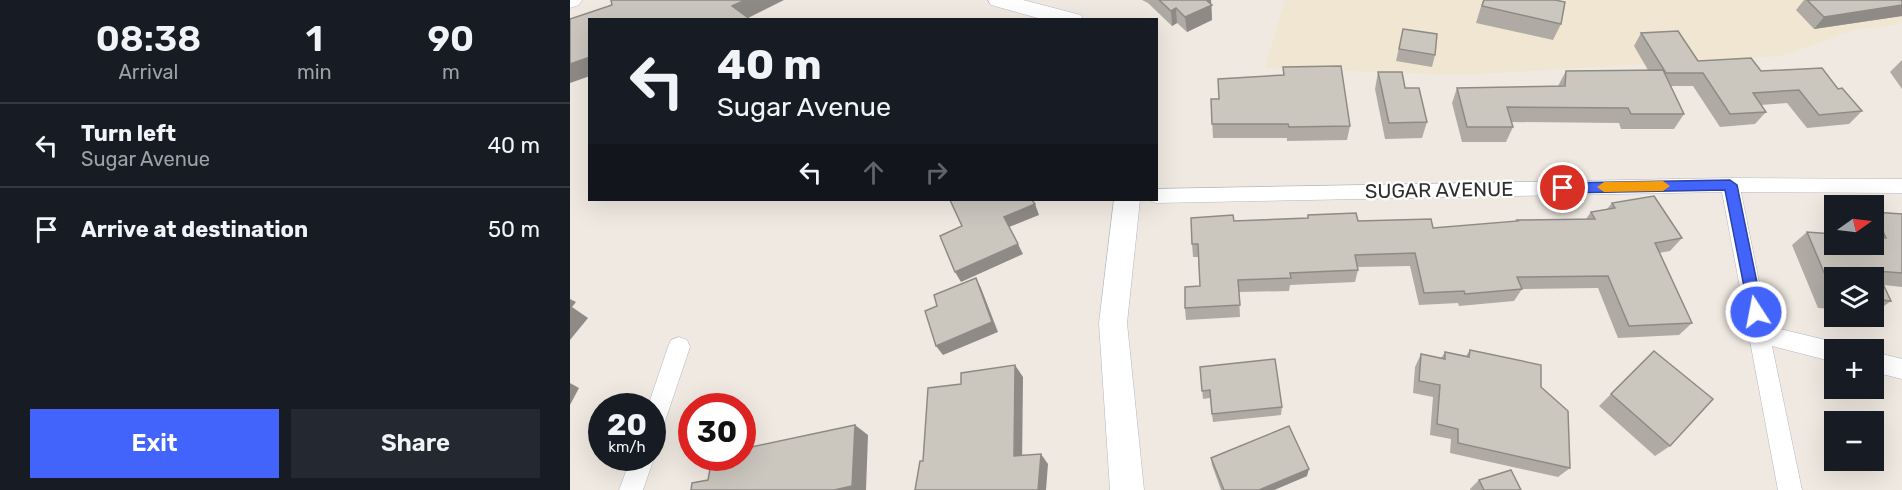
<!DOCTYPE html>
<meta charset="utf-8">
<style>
:root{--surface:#171b24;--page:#242831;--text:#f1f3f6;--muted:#9ea1a6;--line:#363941;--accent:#4264fb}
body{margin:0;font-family:Rubik,sans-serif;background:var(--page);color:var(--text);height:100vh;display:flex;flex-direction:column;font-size:22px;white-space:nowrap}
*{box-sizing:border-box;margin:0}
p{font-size:20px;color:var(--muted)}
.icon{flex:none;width:33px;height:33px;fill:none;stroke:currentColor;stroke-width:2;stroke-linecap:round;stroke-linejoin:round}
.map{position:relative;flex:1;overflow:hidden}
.side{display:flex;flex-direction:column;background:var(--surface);width:570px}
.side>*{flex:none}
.guide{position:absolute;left:18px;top:18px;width:570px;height:183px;border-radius:0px;box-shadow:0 6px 24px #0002;background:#171b24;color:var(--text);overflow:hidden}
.needle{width:39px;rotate:76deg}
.tools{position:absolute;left:1254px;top:195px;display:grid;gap:12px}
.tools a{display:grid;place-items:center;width:60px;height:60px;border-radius:0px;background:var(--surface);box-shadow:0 6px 24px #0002;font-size:30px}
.speed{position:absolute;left:18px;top:393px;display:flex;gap:12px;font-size:30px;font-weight:700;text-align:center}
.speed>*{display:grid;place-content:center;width:78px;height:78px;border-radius:50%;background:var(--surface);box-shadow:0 6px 24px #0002;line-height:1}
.speed small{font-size:15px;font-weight:400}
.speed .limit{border:9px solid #d22;background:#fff;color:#111}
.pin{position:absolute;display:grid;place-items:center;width:51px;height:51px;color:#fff;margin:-26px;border:3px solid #fff;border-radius:50%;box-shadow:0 2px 6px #0007}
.me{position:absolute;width:66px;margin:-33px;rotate:349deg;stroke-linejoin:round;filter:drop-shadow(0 0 4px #0008)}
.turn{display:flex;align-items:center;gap:21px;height:126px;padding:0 30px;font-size:27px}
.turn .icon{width:78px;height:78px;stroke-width:2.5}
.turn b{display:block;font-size:42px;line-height:51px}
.lanes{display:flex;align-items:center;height:57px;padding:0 30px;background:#0003;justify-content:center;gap:30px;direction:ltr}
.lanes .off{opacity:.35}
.eta{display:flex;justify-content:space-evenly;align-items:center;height:102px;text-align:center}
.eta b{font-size:36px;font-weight:600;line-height:42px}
.primary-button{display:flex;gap:12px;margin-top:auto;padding:12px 30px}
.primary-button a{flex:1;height:69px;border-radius:0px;background:var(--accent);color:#fff;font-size:24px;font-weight:600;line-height:69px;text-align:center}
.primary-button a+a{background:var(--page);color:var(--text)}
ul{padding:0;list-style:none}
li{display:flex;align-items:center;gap:18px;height:84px;padding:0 30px;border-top:2px solid var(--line)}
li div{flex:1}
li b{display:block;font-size:22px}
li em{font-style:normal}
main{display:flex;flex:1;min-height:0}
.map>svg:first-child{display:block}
.education{fill:#f0e6d1}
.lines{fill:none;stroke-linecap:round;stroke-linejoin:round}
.minor-casing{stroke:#b4b7c1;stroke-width:1}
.secondary-casing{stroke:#b4b7c1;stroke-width:1}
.minor{fill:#fff;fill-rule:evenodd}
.secondary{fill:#fff;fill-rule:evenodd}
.wall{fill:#afaba4}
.shaded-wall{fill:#8e8b86}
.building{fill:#cbc7bf;stroke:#8e8b86;stroke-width:1.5}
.route{fill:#4264fb;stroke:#2b41a3;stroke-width:1.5}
.slow{fill:#f59e0b}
.labels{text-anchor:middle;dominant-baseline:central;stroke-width:4.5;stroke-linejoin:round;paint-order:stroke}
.street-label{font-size:20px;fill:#2e2e2e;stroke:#fff}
</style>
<main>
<section class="side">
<div class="eta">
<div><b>08:38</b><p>Arrival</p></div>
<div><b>1</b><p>min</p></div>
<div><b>90</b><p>m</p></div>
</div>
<ul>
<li><svg class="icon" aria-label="left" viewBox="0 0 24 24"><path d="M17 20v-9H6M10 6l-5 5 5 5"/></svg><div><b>Turn left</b><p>Sugar Avenue</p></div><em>40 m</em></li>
<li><svg class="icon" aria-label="arrive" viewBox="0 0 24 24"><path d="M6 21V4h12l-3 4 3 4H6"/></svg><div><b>Arrive at destination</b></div><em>50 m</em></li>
</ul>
<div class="primary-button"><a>Exit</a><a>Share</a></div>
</section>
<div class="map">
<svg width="1332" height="490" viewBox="0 0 1332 490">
<rect width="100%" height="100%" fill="#efe9e1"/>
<polygon class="education" points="715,0 1332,0 1332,24 1284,30 1212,56 895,75 695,68"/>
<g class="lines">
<defs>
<g id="minor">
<polygon points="1160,178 1332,179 1332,193 1171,192 1198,326 1264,342 1272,345 1274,350 1264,350 1264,362 1202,346 1232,490 1208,490 1152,192 586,203 579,200 586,200 586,189"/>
<polygon points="109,337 117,340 120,347 93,427 90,435 82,438 82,406 78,406 98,347 101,340"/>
<polygon points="1304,352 1332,359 1332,379 1304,372"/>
<polygon points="82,455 84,458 73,490 49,490 61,458 82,458"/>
</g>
<g id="secondary">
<polygon points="0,0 12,0 9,5 0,8"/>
<polygon points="418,0 453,0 511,15 513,20 475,20 421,5"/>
<polygon points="544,200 570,200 557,323 574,490 540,490 529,323"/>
</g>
</defs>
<use href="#minor" class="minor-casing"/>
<use href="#secondary" class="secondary-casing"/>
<use href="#minor" class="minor"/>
<use href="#secondary" class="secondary"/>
</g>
<g class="wall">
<polygon points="572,0 641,0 642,20 617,32 607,23 602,26 578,3"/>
<polygon points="913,0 985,0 991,24 983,40 906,23"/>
<polygon points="1234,0 1332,0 1332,16 1244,29 1226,10"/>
<polygon points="833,29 865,55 862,67 826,61"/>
<polygon points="1071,33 1128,61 1191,71 1268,89 1292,111 1279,124 1237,128 1217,103 1191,105 1196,112 1185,124 1150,127 1123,86 1101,86 1114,114 1104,129 1051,129 1049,123 941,122 943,127 936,142 892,142 882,103 887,88 988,86 996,71 1078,70 1064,46"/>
<polygon points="1332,60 1332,89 1320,72"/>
<polygon points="713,67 780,126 777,140 717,141 717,138 643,138 641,99 649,99 713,76"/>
<polygon points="808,72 835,88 857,122 852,138 815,139 805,89"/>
<polygon points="1042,203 1112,238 1100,251 1089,253 1122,323 1109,335 1048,338 1028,288 952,289 944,301 889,306 888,303 849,305 840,266 788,267 788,270 785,282 720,285 719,291 669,292 670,317 616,320 615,308 630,286 628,257 623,257 622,244 664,221 737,218 738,215 788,221 863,228 946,222 947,220 1016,219 1021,212 1037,209"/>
<polygon points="1304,212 1332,214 1332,287 1314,285 1321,301 1304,313 1304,278 1264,278 1264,309 1248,308 1222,245 1237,232 1304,244"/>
<polygon points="900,350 971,387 1000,468 988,477 880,453 881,439 860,435 863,397 843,393 845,367 851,354 871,358 875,352 896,356"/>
<polygon points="1084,351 1100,446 1085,456 1029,406"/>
<polygon points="630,367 712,407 711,415 643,422 640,398 633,399"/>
<polygon points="641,458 737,476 704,490 651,490 642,465"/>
<polygon points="909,480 951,490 900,490 900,489"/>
</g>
<g class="shaded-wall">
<polygon points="175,0 214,0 174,20 162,6"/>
<polygon points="631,0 641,0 642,20 617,32 615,17"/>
<polygon points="1332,5 1332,16 1244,29 1254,17"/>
<polygon points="606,8 607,23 602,26 601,11"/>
<polygon points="20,57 20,76 0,83 0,64"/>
<polygon points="465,204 469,215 439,227 434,217"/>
<polygon points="448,244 453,254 391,282 385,272"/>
<polygon points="406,278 411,288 428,332 373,355 366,346"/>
<polygon points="0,299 6,302 2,307 18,318 0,340"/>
<polygon points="445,365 453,377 452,466 444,456"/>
<polygon points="0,383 9,388 0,405"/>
<polygon points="285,425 298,435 296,490 264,490"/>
<polygon points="471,454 478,464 476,490 468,490"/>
<polygon points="739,469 737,476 704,490 689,490"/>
</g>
<g class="building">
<polygon points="41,0 175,0 162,6 181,20 20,20 20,57 0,64 0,19 42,5"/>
<polygon points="589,0 636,0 642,5 615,17 606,8 601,11"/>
<polygon points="914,0 985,0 995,2 991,24 912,6"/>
<polygon points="1237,0 1332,0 1332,5 1254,17"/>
<polygon points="833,29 867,34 865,55 829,49"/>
<polygon points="1108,31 1128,61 1181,58 1191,71 1252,68 1268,89 1272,88 1292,111 1249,115 1229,90 1183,93 1196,112 1160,114 1133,73 1096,73 1071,33"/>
<polygon points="771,66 780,126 719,127 718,124 642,124 641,99 649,99 648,79 714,75 713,67"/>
<polygon points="1093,70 1114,114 1061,114 1058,108 937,107 943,127 897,127 887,88 995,86 996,71"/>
<polygon points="808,72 832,72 835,88 849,88 857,122 819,123"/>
<polygon points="1084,196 1112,238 1085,243 1122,323 1059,326 1038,276 947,277 952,289 895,294 894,291 854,293 845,253 785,255 788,270 720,273 721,278 668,280 670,305 615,308 615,287 630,286 628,244 622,244 621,218 663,215 664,221 738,218 738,215 786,213 788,221 861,219 863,228 948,221 947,220 1025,219 1021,212 1045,208 1042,203"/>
<polygon points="380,200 462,200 465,204 434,217 448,244 385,272 370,236 392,226"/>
<polygon points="1304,212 1332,214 1332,273 1307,271 1321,301 1304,299 1304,278 1264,278 1264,296 1237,232 1264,234 1264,244 1304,244 1304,237 1316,238"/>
<polygon points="406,278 422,322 366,346 355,311 367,306 364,295"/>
<polygon points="900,350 971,365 971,387 998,411 1000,468 888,443 888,429 867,424 870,385 849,381 851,354 875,359 875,352 899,357"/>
<polygon points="1084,351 1143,399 1100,446 1041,394"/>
<polygon points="705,359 712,407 642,414 640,390 632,391 630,367"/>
<polygon points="445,365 444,456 471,454 468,490 345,490 350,461 353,461 358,388 391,384 391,373"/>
<polygon points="285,425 282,486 264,490 121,490 122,483 138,480 142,458 172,458 172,449"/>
<polygon points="719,426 739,469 689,490 654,490 641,458"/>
<polygon points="941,470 951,490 914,490 909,480"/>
</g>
<polygon class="route" points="1160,180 1167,185 1193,312 1191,317 1186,319 1181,317 1179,312 1155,190 993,193 987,188 993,183"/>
<polygon class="slow" points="1093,181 1100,186 1093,191 1034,192 1027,187 1034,182"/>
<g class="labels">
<g class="street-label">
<text transform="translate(869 190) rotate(-1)">SUGAR AVENUE</text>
</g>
</g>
</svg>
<div class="tools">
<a><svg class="needle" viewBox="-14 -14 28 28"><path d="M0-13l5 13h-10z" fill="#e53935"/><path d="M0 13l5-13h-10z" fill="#9ea1a6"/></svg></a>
<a><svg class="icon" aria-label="layers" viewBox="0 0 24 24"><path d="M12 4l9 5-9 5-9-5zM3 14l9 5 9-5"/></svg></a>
<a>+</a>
<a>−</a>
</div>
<div class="speed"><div>20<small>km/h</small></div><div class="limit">30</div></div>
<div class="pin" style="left:993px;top:188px;background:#d93025"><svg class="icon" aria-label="arrive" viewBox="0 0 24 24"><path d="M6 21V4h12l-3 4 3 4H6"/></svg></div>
<svg class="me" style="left:1186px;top:312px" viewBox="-20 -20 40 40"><circle r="17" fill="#4264fb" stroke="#fff" stroke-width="3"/><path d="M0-11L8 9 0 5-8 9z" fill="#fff"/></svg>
<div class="guide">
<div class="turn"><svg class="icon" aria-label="left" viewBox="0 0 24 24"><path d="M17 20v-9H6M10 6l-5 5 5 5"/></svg><div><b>40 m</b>Sugar Avenue</div></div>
<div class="lanes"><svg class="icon" aria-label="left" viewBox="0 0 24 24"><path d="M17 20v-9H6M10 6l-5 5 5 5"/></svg><svg class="icon off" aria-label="ahead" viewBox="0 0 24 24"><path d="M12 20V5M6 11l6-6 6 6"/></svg><svg class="icon off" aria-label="right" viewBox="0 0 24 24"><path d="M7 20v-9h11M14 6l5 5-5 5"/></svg></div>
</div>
</div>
</main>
